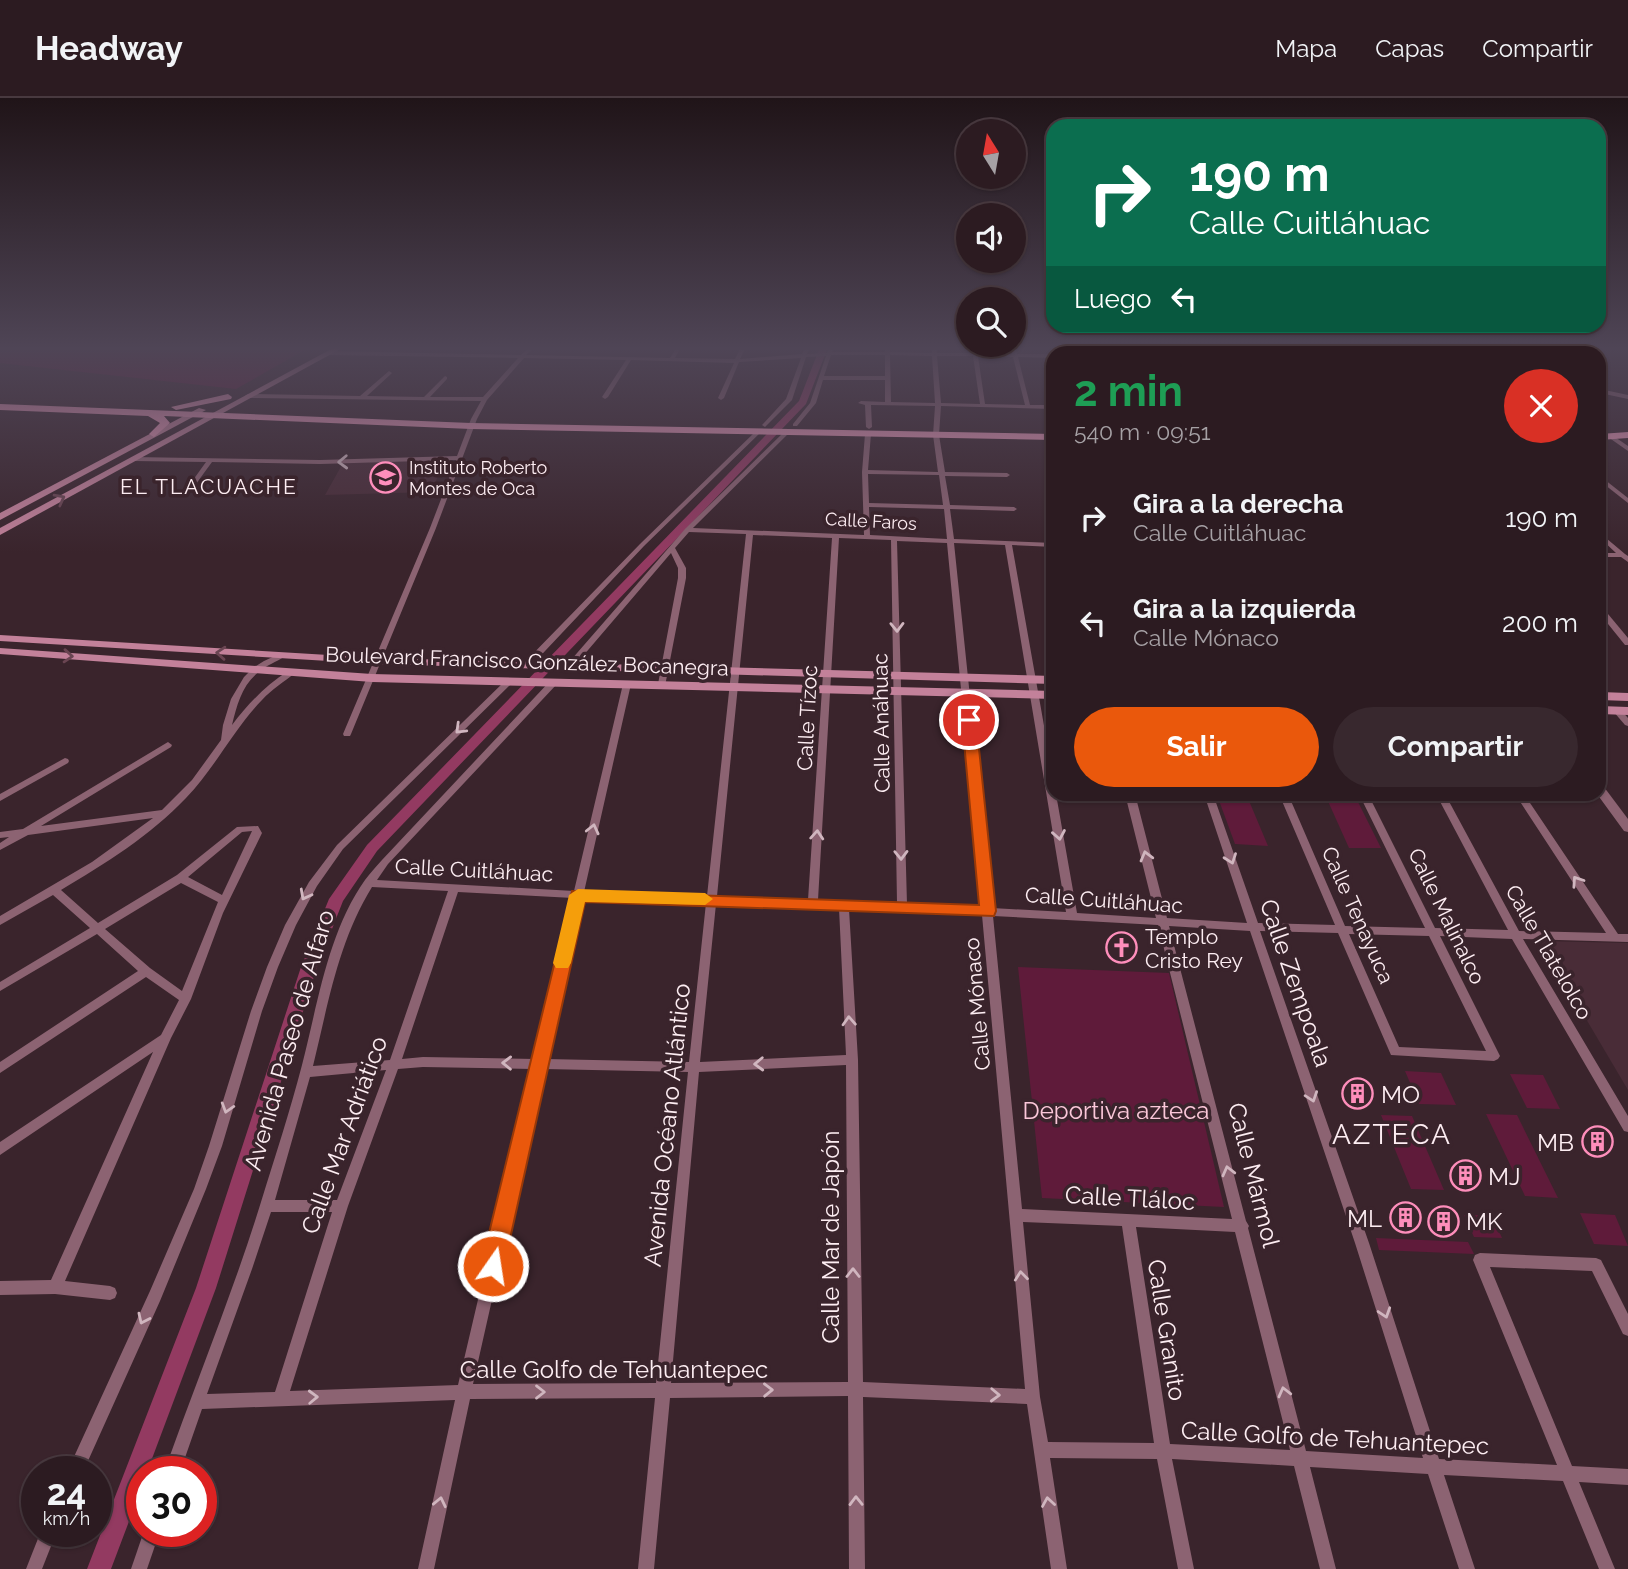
<!DOCTYPE html>
<html lang="es">
<meta charset="utf-8">
<style>
:root{--surface:#2c1b21;--page:#38282e;--text:#f1f3f6;--muted:#a6a1a5;--line:#48393f;--accent:#ea580c}
body{margin:0;font-family:Raleway,sans-serif;background:var(--page);color:var(--text);height:100vh;display:flex;flex-direction:column;font-size:26px;white-space:nowrap}
*{box-sizing:border-box;margin:0}
p{font-size:23px;color:var(--muted)}
.icon{flex:none;width:38px;height:38px;fill:none;stroke:currentColor;stroke-width:2;stroke-linecap:round;stroke-linejoin:round}
.map{position:relative;flex:1;overflow:hidden}
.panel{position:absolute;left:1046px;top:248px;width:560px;height:455px;display:flex;flex-direction:column;background:var(--surface);border-radius:21px;box-shadow:0 2px 5px #0004,0 0 0 2px var(--line)}
.panel>*{flex:none}
.guide{position:absolute;left:1046px;top:21px;width:560px;height:214px;border-radius:21px;box-shadow:0 2px 5px #0004,0 0 0 2px var(--line);background:#0b6e4f;color:#fff;overflow:hidden}
.needle{width:46px;rotate:349deg}
.fabs{position:absolute;left:956px;top:21px;display:grid;gap:14px}
.fabs a{display:grid;place-items:center;width:70px;height:70px;border-radius:50%;background:var(--surface);box-shadow:0 2px 5px #0004,0 0 0 2px var(--line);font-size:35px}
.speed{position:absolute;left:21px;top:1358px;display:flex;gap:14px;font-size:35px;font-weight:700;text-align:center}
.speed>*{display:grid;place-content:center;width:91px;height:91px;border-radius:50%;background:var(--surface);box-shadow:0 2px 5px #0004,0 0 0 2px var(--line);line-height:1}
.speed small{font-size:18px;font-weight:400}
.speed .limit{border:10px solid #d22;background:#fff;color:#111}
.pin{position:absolute;display:grid;place-items:center;width:60px;height:60px;color:#fff;margin:-30px;border:4px solid #fff;border-radius:50%;box-shadow:0 2px 7px #0007}
.me{position:absolute;width:77px;margin:-38px;rotate:13deg;stroke-linejoin:round;filter:drop-shadow(0 0 5px #0008)}
.turn{display:flex;align-items:center;gap:24px;height:147px;padding:0 28px;font-size:32px}
.turn .icon{width:91px;height:91px;stroke-width:2.5}
.turn b{display:block;font-size:49px;line-height:60px}
.then{display:flex;align-items:center;height:66px;padding:0 28px;background:#0003;gap:14px;font-size:26px}
.round{display:grid;place-items:center;flex:none;width:74px;height:74px;border-radius:37px;background:var(--page)}
.summary{display:flex;align-items:center;justify-content:space-between;height:119px;padding:0 28px}
h1{font-size:42px;font-weight:700;line-height:52px;color:#1e9e55}
.cta{display:flex;gap:14px;margin-top:auto;padding:14px 28px}
.cta a{flex:1;height:80px;border-radius:42px;background:var(--accent);color:#fff;font-size:28px;font-weight:700;line-height:80px;text-align:center}
.cta a+a{background:var(--page);color:var(--text)}
ul{padding:0;list-style:none}
li{display:flex;align-items:center;gap:21px;height:105px;padding:0 28px}
li div{flex:1}
li b{display:block;font-size:26px}
li em{font-style:normal}
header{display:flex;align-items:center;gap:42px;box-sizing:border-box;height:98px;padding:0 35px;background:var(--surface);border-bottom:2px solid var(--line)}
header strong{font-size:33px}
nav{display:flex;gap:38px;margin-inline-start:auto;font-size:24px}
.map>svg:first-child{display:block}
.built{fill:#492c37}
.green{fill:#5f1b3a}
.lines{fill:none;stroke-linecap:round;stroke-linejoin:round}
.canal{fill:#933a61;fill-rule:evenodd}
.minor{fill:#8c6372;fill-rule:evenodd}
.tertiary{fill:#8c6372;fill-rule:evenodd}
.secondary{fill:#c3819a;fill-rule:evenodd}
.primary{fill:#ed99b9;fill-rule:evenodd}
.oneway{stroke:#d0b6bf}
.oneway2{stroke:#6a4552}
.route{fill:#ea580c;stroke:#983908;stroke-width:2}
.slow{fill:#f59e0b}
.labels{text-anchor:middle;dominant-baseline:central;stroke-width:7;stroke-linejoin:round;paint-order:stroke}
.far-poi-label{font-size:18px;fill:#fdedf2;stroke:#3a242c;text-anchor:start}
.far-street-label{font-size:18px;fill:#fdedf2;stroke:#3a242c}
.far-quarter-label{font-size:21px;letter-spacing:2px;fill:#fdedf2;stroke:#3a242c}
.street-label{font-size:21px;fill:#fdedf2;stroke:#3a242c}
.poi-label{font-size:21px;fill:#fdedf2;stroke:#3a242c;text-anchor:start}
.near-street-label{font-size:24px;fill:#fdedf2;stroke:#3a242c}
.near-poi-label{font-size:24px;fill:#fdedf2;stroke:#3a242c;text-anchor:start}
.near-park-label{font-size:24px;fill:#fbc7d9;stroke:#3a242c}
.near-quarter-label{font-size:28px;letter-spacing:2px;fill:#fdedf2;stroke:#3a242c}
</style>
<header>
<strong>Headway</strong>
<nav><a>Mapa</a><a>Capas</a><a>Compartir</a></nav>
</header>
<div class="map">
<svg width="1628" height="1471" viewBox="0 0 1628 1471">
<rect width="100%" height="100%" fill="#3a242c"/>
<g class="built">
<polygon points="445,362 431,394 325,397 343,365"/>
<polygon points="1540,843 1628,845 1628,992"/>
</g>
<g class="green">
<polygon points="0,249 310,249 236,291 0,265"/>
<polygon points="1217,697 1247,698 1268,748 1235,746"/>
<polygon points="1327,701 1357,702 1381,750 1349,750"/>
<polygon points="1018,869 1169,875 1224,1109 1042,1100"/>
<polygon points="1405,973 1441,975 1456,1007 1419,1006"/>
<polygon points="1510,976 1543,977 1560,1011 1527,1010"/>
<polygon points="1486,1016 1517,1017 1558,1100 1525,1098"/>
<polygon points="1381,1017 1412,1018 1444,1092 1411,1091"/>
<polygon points="1580,1115 1615,1117 1628,1148 1594,1146"/>
<polygon points="1464,1117 1492,1117 1502,1140 1474,1139"/>
<polygon points="1376,1140 1468,1144 1474,1156 1379,1152"/>
</g>
<g class="lines">
<polygon class="canal" points="820,249 828,249 806,306 377,753 343,803 317,869 216,1190 147,1374 142,1374 142,1389 111,1471 87,1471 196,1190 301,869 329,801 367,747 799,303"/>
<g class="minor">
<path d="M529,249H534L526,257L670,260L677,249H681L675,260L735,261L741,249H746L740,261L802,256L805,249H810L807,256L827,255L829,249H834L832,254H885V249H889L890,254L932,255V249H936L937,255H972L971,249H976L978,255L1012,256L1010,249H1015L1017,256H1054V260L1018,259L1030,307H1054V311L941,308L939,337L945,374L1007,375L1010,377L1007,379L945,378L950,407L1014,409L1017,411L1014,413L950,411L954,441L1054,445V449L1012,447L1054,684V696H1056L1077,815L1156,820L1125,696H1135L1167,820L1247,825L1204,696H1213L1258,825L1335,827L1279,696H1288L1345,828L1425,830L1359,696H1368L1435,830L1508,832L1436,696H1445L1519,833L1606,835L1515,696H1524L1618,836H1628V844L1523,841L1628,1018V1034L1624,1033L1512,841L1440,838L1500,958L1498,961L1494,963L1391,957L1338,835L1260,833L1369,1145L1439,1361L1557,1367L1473,1162L1475,1157L1480,1155L1596,1160L1601,1162L1628,1216V1238L1623,1236L1592,1173L1490,1169L1572,1368L1628,1371V1387L1579,1384L1615,1471H1599L1563,1383L1444,1377L1475,1471H1459L1428,1376L1310,1369L1336,1471H1320L1294,1368L1172,1361L1194,1471H1178L1157,1361L1050,1360L1067,1471H1051L1027,1306L863,1299L865,1471H849L848,1298L670,1300L654,1471H638L655,1300L470,1301L434,1471H418L455,1302L202,1311L180,1374H164C196,1284 233,1195 261,1104C275,1059 290,1013 302,967C318,905 328,834 365,782C370,775 376,769 382,762L551,582H554L558,584L557,586L388,766L377,782L574,793L623,586L627,584L631,586L584,794L707,798L746,436L689,434L675,450L686,470V480L665,588H659L658,586L678,480V470L671,455L571,572H565L564,570L685,431L784,334L789,335L693,430L864,437L862,374L865,336L868,334L871,336L868,372L938,374L933,337L935,308L871,307L872,329L869,331L866,329L865,307L858,305L861,303L885,304V282H823L816,305L797,328H793V326L810,305L826,258L806,259L792,302L765,329L762,327L763,326L786,301L801,260L739,264L724,300L721,302L718,300L734,265L631,262L608,299L605,301L602,299L626,262L524,260L487,302L477,321L436,430L351,636L350,638H344L343,636L430,430L456,362L320,366L212,364L193,390L191,391L188,389L206,364L133,363L130,361L133,359L320,362L457,358L471,321L481,303L248,300L245,298L248,296L360,298L389,273L392,275L391,276L367,298L424,299L445,278L447,279V281L430,299H483L518,260L329,257L326,255L329,253L521,257ZM831,257H885V278H824ZM890,257L932,258L935,305L891,304ZM937,258H973L980,306L941,305ZM978,258L1013,259L1025,307L985,306ZM868,376L939,377L943,407L869,405ZM869,409L944,411L947,441L870,437ZM753,437L832,440L808,802L717,798ZM839,440L891,442L897,805L818,802ZM897,443L947,445L982,810L907,806ZM954,445L1005,447L1066,814L992,810ZM372,789L448,793L390,962L313,968C328,907 338,844 372,789ZM458,794L573,800L535,961L423,959L402,961ZM583,801L706,805L689,964L546,961ZM716,806L839,810L846,957L700,964ZM849,811L982,817L1025,1291L863,1284L858,962ZM993,818L1158,827L1232,1121L1022,1111ZM1169,828L1250,833L1355,1145L1423,1360L1306,1353L1248,1130L1249,1128L1246,1123ZM1349,836L1429,838L1486,953L1399,949ZM846,967L848,1284L671,1285L699,974ZM423,969L532,971L458,1287L290,1293L348,1108L398,971ZM544,971L688,974L656,1285L473,1286ZM386,972L337,1102H275L310,979ZM271,1114H332L275,1294L207,1296L252,1171ZM1023,1124L1122,1128L1154,1345L1048,1344L1040,1299ZM1136,1129L1235,1134L1290,1352L1170,1346Z"/>
<polygon points="1104,249 1109,249 1112,256 1107,256"/>
<polygon points="1132,249 1137,249 1140,256 1135,256"/>
<polygon points="1163,249 1168,249 1171,256 1166,256"/>
<polygon points="1194,249 1199,249 1203,256 1198,256"/>
<polygon points="1227,249 1232,249 1237,256 1232,256"/>
<polygon points="1312,249 1317,249 1323,256 1318,256"/>
<polygon points="1350,249 1355,249 1362,256 1357,256"/>
<polygon points="1600,291 1628,297 1628,301 1600,295"/>
<polygon points="756,333 761,334 644,448 529,570 523,570 523,566 640,446"/>
<polygon points="1608,337 1612,337 1628,348 1628,353 1608,339"/>
<polygon points="1600,378 1628,400 1628,405 1600,383"/>
<polygon points="1600,435 1625,456 1628,458 1628,464 1621,459 1600,459 1600,455 1616,455 1600,440"/>
<polygon points="1600,510 1603,510 1628,540 1628,547 1625,547 1600,516"/>
<path d="M277,557H280L284,559C276,564 267,567 260,573C242,586 237,607 232,627C248,606 265,588 288,573H291L295,575C284,584 272,591 262,602C233,632 215,670 186,700C151,737 105,766 61,792L98,825L177,777L237,729L258,728L262,735L223,815L191,901L171,940L65,1183L110,1188L115,1190L117,1195L115,1200L110,1202L55,1196L0,1197V1183L51,1182L153,954L0,1057V1044L161,937L179,902L146,879L0,975V964L138,873L97,836L0,893V884L90,830L53,797L0,827V818L92,764L153,720L28,737L0,752V745L9,739L0,740V734L23,731L168,644L172,647L171,649L41,728L162,712L192,682L221,642L223,627L231,601L244,579L253,570L264,563ZM252,733L222,797L188,779L242,734ZM181,785L218,804L182,893L150,870L105,831Z"/>
<polygon points="506,582 509,582 513,584 343,751 317,788 296,827 278,869 262,913 222,1048 206,1091 160,1203 83,1374 67,1374 150,1193 194,1091 209,1048 251,913 267,869 285,827 309,784 337,747"/>
<polygon points="1617,610 1620,611 1628,620 1628,628 1625,627 1613,613"/>
<polygon points="65,660 68,661 69,663 68,665 0,703 0,696"/>
<polygon points="41,1433 57,1433 42,1471 26,1471"/>
<polygon points="144,1433 160,1433 147,1471 131,1471"/>
</g>
<g class="tertiary">
<polygon points="1270,249 1276,249 1280,256 1273,256"/>
<polygon points="1600,688 1604,689 1628,721 1628,734 1624,733 1597,696 1600,696"/>
</g>
<g class="secondary">
<polygon points="335,249 344,249 0,437 0,430"/>
<polygon points="199,310 206,312 0,422 0,415"/>
<polygon points="0,537 378,560 1054,578 1054,586 378,566 0,543"/>
<polygon points="0,550 372,576 1054,593 1054,601 372,584 0,556"/>
<polygon points="1600,594 1628,595 1628,603 1600,602"/>
<polygon points="1600,608 1628,609 1628,617 1600,616"/>
</g>
<g class="primary">
<polygon points="228,296 232,299 231,301 176,312 171,309"/>
<polygon points="0,306 471,325 1054,336 1054,342 471,331 164,318 170,325 154,339 149,336 160,325 148,318 0,312"/>
<polygon points="1628,334 1628,340 1600,342 1600,336"/>
</g>
</g>
<defs><path id="oneway-chevron" d="M-2-3.5L2.5 0L-2 3.5" fill="none" stroke-width="1.6" stroke-linecap="round" stroke-linejoin="round" transform="scale(1.75)"/></defs>
<g class="oneway">
<use href="#oneway-chevron" transform="translate(343 364) rotate(178)"/>
<use href="#oneway-chevron" transform="translate(897 529) rotate(89)"/>
<use href="#oneway-chevron" transform="translate(460 631) rotate(136)"/>
<use href="#oneway-chevron" transform="translate(593 731) rotate(-77)"/>
<use href="#oneway-chevron" transform="translate(817 737) rotate(-86)"/>
<use href="#oneway-chevron" transform="translate(1059 737) rotate(80)"/>
<use href="#oneway-chevron" transform="translate(901 757) rotate(89)"/>
<use href="#oneway-chevron" transform="translate(1146 758) rotate(-105)"/>
<use href="#oneway-chevron" transform="translate(1231 761) rotate(70)"/>
<use href="#oneway-chevron" transform="translate(1577 783) rotate(-124)"/>
<use href="#oneway-chevron" transform="translate(305 797) rotate(118)"/>
<use href="#oneway-chevron" transform="translate(849 923) rotate(-93)"/>
<use href="#oneway-chevron" transform="translate(507 965) rotate(-179)"/>
<use href="#oneway-chevron" transform="translate(759 966) rotate(178)"/>
<use href="#oneway-chevron" transform="translate(1312 999) rotate(71)"/>
<use href="#oneway-chevron" transform="translate(227 1010) rotate(107)"/>
<use href="#oneway-chevron" transform="translate(1228 1073) rotate(-104)"/>
<use href="#oneway-chevron" transform="translate(853 1175) rotate(-90)"/>
<use href="#oneway-chevron" transform="translate(1021 1178) rotate(-96)"/>
<use href="#oneway-chevron" transform="translate(1385 1215) rotate(72)"/>
<use href="#oneway-chevron" transform="translate(143 1221) rotate(115)"/>
<use href="#oneway-chevron" transform="translate(768 1292) rotate(-1)"/>
<use href="#oneway-chevron" transform="translate(540 1294)"/>
<use href="#oneway-chevron" transform="translate(1284 1294) rotate(-104)"/>
<use href="#oneway-chevron" transform="translate(995 1297) rotate(2)"/>
<use href="#oneway-chevron" transform="translate(313 1299) rotate(-2)"/>
<use href="#oneway-chevron" transform="translate(856 1403) rotate(-91)"/>
<use href="#oneway-chevron" transform="translate(440 1404) rotate(-78)"/>
<use href="#oneway-chevron" transform="translate(1048 1404) rotate(-99)"/>
</g>
<g class="oneway2">
<use href="#oneway-chevron" transform="translate(60 401) rotate(-28)"/>
<use href="#oneway-chevron" transform="translate(221 555) rotate(-176)"/>
<use href="#oneway-chevron" transform="translate(68 558) rotate(4)"/>
</g>
<linearGradient id="sky" x2="0" y2="1"><stop stop-color="#201418"/><stop offset="0.55" stop-color="#4f4556"/><stop offset="1" stop-color="#4f4556" stop-opacity="0"/></linearGradient>
<rect width="1628" height="455" fill="url(#sky)"/>
<polygon class="route" points="969,618 976,622 996,813 994,818 585,804 504,1168 501,1175 493,1179 485,1175 481,1168 572,793 979,807 962,622"/>
<polygon class="slow" points="578,791 705,795 713,801 705,807 585,804 571,865 568,870 556,870 553,865 569,797"/>
<defs>
<symbol id="school-ring" viewBox="-11 -11 22 22"><circle r="9.5" fill="#3a242c" stroke="#fe8ebb" stroke-width="1.5"/><path d="M0-5L7-2L0 1L-7-2ZM-4 1L0 2.5L4 1V4Q0 6-4 4Z" fill="#fe8ebb"/></symbol>
<symbol id="church-ring" viewBox="-11 -11 22 22"><circle r="9.5" fill="#3a242c" stroke="#fe8ebb" stroke-width="1.5"/><path d="M-1.2-6h2.4v3.5h3.3v2.4h-3.3V6h-2.4V-.1h-3.3v-2.4h3.3Z" fill="#fe8ebb"/></symbol>
<symbol id="building-ring" viewBox="-11 -11 22 22"><circle r="9.5" fill="#3a242c" stroke="#fe8ebb" stroke-width="1.5"/><path d="M-4-6H4V6H1V3H-1V6H-4ZM-2.5-4.3h1.7v1.8h-1.7ZM.8-4.3h1.7v1.8H.8ZM-2.5-1h1.7V.8h-1.7ZM.8-1h1.7V.8H.8Z" fill="#fe8ebb"/></symbol>
</defs>
<g fill-rule="evenodd">
<use href="#school-ring" x="368" y="362" width="35" height="35"/>
<use href="#church-ring" x="1104" y="832" width="35" height="35"/>
<use href="#building-ring" x="1340" y="978" width="35" height="35"/>
<use href="#building-ring" x="1580" y="1026" width="35" height="35"/>
<use href="#building-ring" x="1448" y="1060" width="35" height="35"/>
<use href="#building-ring" x="1388" y="1102" width="35" height="35"/>
<use href="#building-ring" x="1426" y="1106" width="35" height="35"/>
</g>
<g class="labels">
<g class="far-poi-label">
<text x="409" y="369">Instituto Roberto<tspan x="409" dy="21">Montes de Oca</tspan></text>
</g>
<g class="far-street-label">
<text transform="translate(871 423) rotate(3)">Calle Faros</text>
</g>
<g class="far-quarter-label">
<text x="209" y="388">EL TLACUACHE</text>
</g>
<g class="street-label">
<text transform="translate(527 563) rotate(2)">Boulevard Francisco González Bocanegra</text>
<text transform="translate(807 620) rotate(-87)">Calle Tízoc</text>
<text transform="translate(881 625) rotate(-91)">Calle Anáhuac</text>
<text transform="translate(474 772) rotate(3)">Calle Cuitláhuac</text>
<text transform="translate(1104 802) rotate(4)">Calle Cuitláhuac</text>
<text transform="translate(1358 817) rotate(66)">Calle Tenayuca</text>
<text transform="translate(1447 818) rotate(64)">Calle Malinalco</text>
<text transform="translate(1549 854) rotate(60)">Calle Tlatelolco</text>
<text transform="translate(977 906) rotate(-95)">Calle Mónaco</text>
</g>
<g class="poi-label">
<text x="1145" y="838">Templo<tspan x="1145" dy="24">Cristo Rey</tspan></text>
</g>
<g class="near-street-label">
<text transform="translate(1296 885) rotate(71)">Calle Zempoala</text>
<text transform="translate(289 942) rotate(-74)">Avenida Paseo de Alfaro</text>
<text transform="translate(667 1027) rotate(-84)">Avenida Océano Atlántico</text>
<text transform="translate(344 1037) rotate(-70)">Calle Mar Adriático</text>
<text transform="translate(1254 1077) rotate(76)">Calle Mármol</text>
<text transform="translate(1130 1100) rotate(3)">Calle Tláloc</text>
<text transform="translate(830 1139) rotate(-90)">Calle Mar de Japón</text>
<text transform="translate(1167 1232) rotate(81)">Calle Granito</text>
<text x="614" y="1271">Calle Golfo de Tehuantepec</text>
<text transform="translate(1335 1340) rotate(3)">Calle Golfo de Tehuantepec</text>
</g>
<g class="near-poi-label">
<text x="1381" y="996">MO</text>
<text x="1574" y="1044" text-anchor="end">MB</text>
<text x="1488" y="1078">MJ</text>
<text x="1382" y="1120" text-anchor="end">ML</text>
<text x="1466" y="1123">MK</text>
</g>
<g class="near-park-label">
<text x="1116" y="1012">Deportiva azteca</text>
</g>
<g class="near-quarter-label">
<text x="1392" y="1036">AZTECA</text>
</g>
</g>
</svg>
<div class="fabs">
<a><svg class="needle" viewBox="-14 -14 28 28"><path d="M0-13l5 13h-10z" fill="#e53935"/><path d="M0 13l5-13h-10z" fill="#a6a1a5"/></svg></a>
<a><svg class="icon" aria-label="sound" viewBox="0 0 24 24"><path d="M4 9h4l5-4v14l-5-4H4zM17 9q2 3 0 6"/></svg></a>
<a><svg class="icon" aria-label="search" viewBox="0 0 24 24"><circle cx="10" cy="10" r="6"/><path d="M15 15l6 6"/></svg></a>
</div>
<div class="speed"><div>24<small>km/h</small></div><div class="limit">30</div></div>
<div class="pin" style="left:969px;top:622px;background:#d93025"><svg class="icon" aria-label="arrive" viewBox="0 0 24 24"><path d="M6 21V4h12l-3 4 3 4H6"/></svg></div>
<svg class="me" style="left:493px;top:1168px" viewBox="-20 -20 40 40"><circle r="17" fill="#ea580c" stroke="#fff" stroke-width="3"/><path d="M0-11L8 9 0 5-8 9z" fill="#fff"/></svg>
<div class="guide">
<div class="turn"><svg class="icon" aria-label="right" viewBox="0 0 24 24"><path d="M7 20v-9h11M14 6l5 5-5 5"/></svg><div><b>190 m</b>Calle Cuitláhuac</div></div>
<div class="then">Luego<svg class="icon" aria-label="left" viewBox="0 0 24 24"><path d="M17 20v-9H6M10 6l-5 5 5 5"/></svg></div>
</div>
<section class="panel">
<div class="summary"><div><h1>2 min</h1><p>540 m · 09:51</p></div><a class="round" style="background:#d93025;color:#fff"><svg class="icon" aria-label="close" viewBox="0 0 24 24"><path d="M6 6l12 12M18 6L6 18"/></svg></a></div>
<ul>
<li><svg class="icon" aria-label="right" viewBox="0 0 24 24"><path d="M7 20v-9h11M14 6l5 5-5 5"/></svg><div><b>Gira a la derecha</b><p>Calle Cuitláhuac</p></div><em>190 m</em></li>
<li><svg class="icon" aria-label="left" viewBox="0 0 24 24"><path d="M17 20v-9H6M10 6l-5 5 5 5"/></svg><div><b>Gira a la izquierda</b><p>Calle Mónaco</p></div><em>200 m</em></li>
</ul>
<div class="cta"><a>Salir</a><a>Compartir</a></div>
</section>
</div>
